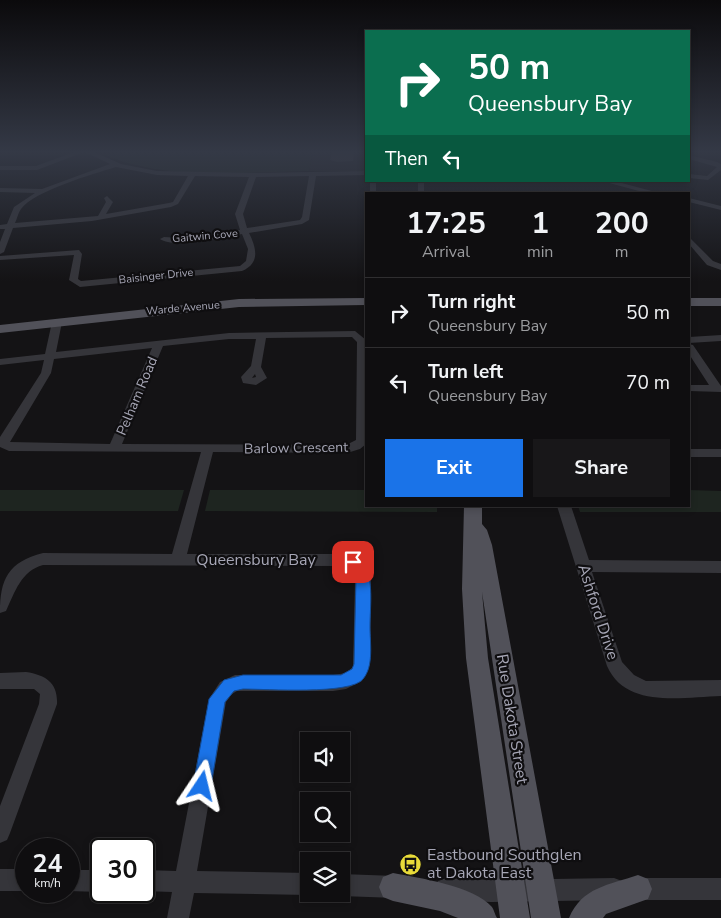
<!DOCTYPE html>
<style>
:root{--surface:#0f0e10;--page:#181719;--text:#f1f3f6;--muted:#9b9c9f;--line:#2f2e30;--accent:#1a73e8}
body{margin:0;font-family:"Nunito Sans",sans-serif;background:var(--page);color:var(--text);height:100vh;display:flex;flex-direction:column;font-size:19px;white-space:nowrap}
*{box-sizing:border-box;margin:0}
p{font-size:16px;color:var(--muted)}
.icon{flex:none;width:28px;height:28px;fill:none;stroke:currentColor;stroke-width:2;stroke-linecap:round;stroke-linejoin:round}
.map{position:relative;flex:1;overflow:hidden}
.sheet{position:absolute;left:365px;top:192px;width:325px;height:315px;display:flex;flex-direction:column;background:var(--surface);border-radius:0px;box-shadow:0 2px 8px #0003,0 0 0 1px var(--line)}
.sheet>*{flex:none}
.hud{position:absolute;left:365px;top:30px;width:325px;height:152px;border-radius:0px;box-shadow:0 2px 8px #0003,0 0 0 1px var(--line);background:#0b6e4f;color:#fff;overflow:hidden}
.tools{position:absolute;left:300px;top:732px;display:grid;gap:10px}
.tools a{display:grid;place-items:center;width:50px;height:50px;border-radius:0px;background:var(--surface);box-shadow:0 2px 8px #0003,0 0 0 1px var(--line);font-size:25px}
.speed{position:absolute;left:15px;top:838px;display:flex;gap:10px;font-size:25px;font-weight:700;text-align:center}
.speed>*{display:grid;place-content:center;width:65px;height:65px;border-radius:50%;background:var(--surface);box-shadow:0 2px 8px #0003,0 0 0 1px var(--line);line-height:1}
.speed small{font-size:12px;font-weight:400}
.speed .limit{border:2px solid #111;border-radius:8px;background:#fff;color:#111}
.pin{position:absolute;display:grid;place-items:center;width:42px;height:42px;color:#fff;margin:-21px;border-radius:10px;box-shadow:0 2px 8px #0006}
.me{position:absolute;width:55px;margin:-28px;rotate:10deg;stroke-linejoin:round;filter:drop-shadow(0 0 4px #0008)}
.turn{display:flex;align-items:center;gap:18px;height:105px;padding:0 20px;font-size:22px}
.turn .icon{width:65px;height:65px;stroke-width:2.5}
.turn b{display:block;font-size:35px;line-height:42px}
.then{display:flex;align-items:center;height:48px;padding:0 20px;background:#0003;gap:10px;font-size:19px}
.eta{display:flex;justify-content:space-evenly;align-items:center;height:85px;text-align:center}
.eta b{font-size:30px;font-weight:700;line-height:35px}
.action{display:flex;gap:10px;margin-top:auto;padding:10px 20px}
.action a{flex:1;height:58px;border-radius:0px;background:var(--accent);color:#fff;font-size:20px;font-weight:700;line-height:58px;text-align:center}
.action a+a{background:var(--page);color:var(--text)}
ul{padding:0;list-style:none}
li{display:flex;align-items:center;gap:15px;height:70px;padding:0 20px;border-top:1px solid var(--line)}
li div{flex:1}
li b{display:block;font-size:19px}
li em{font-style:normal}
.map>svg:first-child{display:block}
.built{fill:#201f22}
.green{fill:#1e2520}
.building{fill:#3b3a3f}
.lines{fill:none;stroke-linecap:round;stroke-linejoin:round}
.minor{fill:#35353a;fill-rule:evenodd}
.major{fill:#515159;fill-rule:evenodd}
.route{fill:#1a73e8;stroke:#114b97}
.labels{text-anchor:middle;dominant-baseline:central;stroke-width:4.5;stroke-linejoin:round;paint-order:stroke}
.far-street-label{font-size:11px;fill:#a6a6b5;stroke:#0f0e10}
.street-label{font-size:14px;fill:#a6a6b5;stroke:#0f0e10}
.near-street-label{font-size:16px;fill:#a6a6b5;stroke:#0f0e10}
.near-poi-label{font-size:16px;fill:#a6a6b5;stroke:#0f0e10;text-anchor:start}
</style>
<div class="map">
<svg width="721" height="918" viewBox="0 0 721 918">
<rect width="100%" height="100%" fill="#141315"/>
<polygon class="built" points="324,152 366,152 366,171 309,171 312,156"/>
<g class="green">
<path d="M112,152H324L312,156L309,171C244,172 166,181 105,155Z"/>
<polygon points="0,490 184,490 178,511 0,511"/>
<polygon points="210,490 366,490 366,506 437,506 437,512 205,511"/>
<polygon points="689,490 721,491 721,512 580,512 578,506 689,506"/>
</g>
<polygon class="building" points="332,152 354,152 353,161 337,162 330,160"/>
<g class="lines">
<g class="minor">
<polygon points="74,152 84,152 37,170 0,170 0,166 36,166"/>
<path d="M85,152H94L121,164L157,171L253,173L366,171V175L316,176L309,220L302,224L249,233C256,247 261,263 242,271L80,287L69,280L74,255L0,260V256L79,250L82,254L78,279L81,281L240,266L246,261L248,249L242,234C224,237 174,249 160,239L164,237L181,238L240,230L235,214L249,177L195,176L178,204L171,207L92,221L13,228L4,252L0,254V242L5,229H0V225L7,224L14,207L35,193L0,192V188L42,189L110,164ZM116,167L157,175L188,176L173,202L169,203L106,214L113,202L107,196L104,198L106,202L98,216L15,223C17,219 18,213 21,209C34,191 93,174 116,167ZM309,176L302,217L300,220L247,228L243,214L256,177Z"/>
<polygon points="689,155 717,162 721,164 721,170 708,180 689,178 689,174 707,176 717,167 689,159"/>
<rect x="370" y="181" width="6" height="13"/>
<rect x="418" y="181" width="6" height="13"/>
<polygon points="602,181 614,181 663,194 650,194"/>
<polygon points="689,198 721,206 721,210 689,202"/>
<polygon points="689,237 713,261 721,264 721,270 707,265 689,244"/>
<path d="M57,319L62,322L56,352L229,333L355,331L366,340V444L360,449L347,453L213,452L187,554H342L362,561L371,579L370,664L362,681L346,689L333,691H237L232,694L226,702L197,871L309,873V894H312L309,895L194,893L189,918H167L172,892L143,891L144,870L176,871L209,699L220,682L235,675H333L346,673L353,667L355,579L351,569L342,566L43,565C21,571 15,592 6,611L0,613C0,579 8,562 43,553L172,554L201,452L9,451L0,447V437L41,373L44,360L0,365V359L45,354L52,322ZM352,337L357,342L356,440L346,445L122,444L163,346L229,339H256L251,366L241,377L243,383L256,385L267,378L261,367L266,338ZM152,348L110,444L10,442L51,373L54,359ZM255,374L256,377L252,378Z"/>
<polygon points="721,335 721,341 689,343 689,337"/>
<polygon points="689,344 693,345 721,386 721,392 689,391 689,385 709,385 689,354"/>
<rect x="689" y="449" width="32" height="8"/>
<path d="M557,506H571L589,560L721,561V573L592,572L622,662L634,675L646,681L721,680V696C682,697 626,709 607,666Z"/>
<path d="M26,672C46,675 58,683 57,704L10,833L7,840L0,843V806L39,704L40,694L34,689H0V673Z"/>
<rect x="0" y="869" width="26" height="22"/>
<polygon points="69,870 101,870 102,891 101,892 68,891"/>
<polygon points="341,874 396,876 404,879 407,887 404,895 396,898 341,896 336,894 341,894"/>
<polygon points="446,878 491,880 614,878 622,881 625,889 622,897 614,900 491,902 446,900 438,897 435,889 438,881"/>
<polygon points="636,878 721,878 721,900 636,900 628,897 625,889 628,881"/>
</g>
<g class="major">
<rect x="689" y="298" width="32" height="8"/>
<polygon points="239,299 366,298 366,305 239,307 0,333 0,325"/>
<polygon points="464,506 482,506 482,524 487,530 492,545 561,918 531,918 482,592 488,658 530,918 500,918 466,658 462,589"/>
<path d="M393,873C419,878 474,886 492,907C494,910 495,915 497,918H458L440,911L393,901L383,897L379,887L383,877Z"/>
<path d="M638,875L648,879L652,889L648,899L606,914L603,918H569C582,887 609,885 638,875Z"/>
</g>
</g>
<linearGradient id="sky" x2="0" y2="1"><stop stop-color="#0b0a0c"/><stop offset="0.54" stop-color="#343946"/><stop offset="1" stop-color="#343946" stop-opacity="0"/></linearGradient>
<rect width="721" height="281" fill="url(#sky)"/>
<path class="route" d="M353,556L364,562C374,581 370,606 370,627C370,643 374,666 363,679C351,695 265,689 243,689L234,691L225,702L211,786L208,793L202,795L195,793L193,786L209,699L224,680L243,675H341L352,669L354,664L356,578L353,569L346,562L348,558Z"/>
<defs>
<symbol id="bus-disc" viewBox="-11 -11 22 22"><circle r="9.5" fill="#e8db39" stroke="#0f0e10"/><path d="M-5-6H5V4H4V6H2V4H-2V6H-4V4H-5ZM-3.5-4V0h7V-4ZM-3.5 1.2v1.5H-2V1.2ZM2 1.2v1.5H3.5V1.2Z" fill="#111"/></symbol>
</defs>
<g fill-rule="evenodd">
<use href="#bus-disc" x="398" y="852" width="25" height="25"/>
</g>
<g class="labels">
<g class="far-street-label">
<text transform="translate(205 236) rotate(-5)">Gaitwin Cove</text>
<text transform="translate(156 276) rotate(-6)">Baisinger Drive</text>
<text transform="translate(183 308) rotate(-5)">Warde Avenue</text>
</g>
<g class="street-label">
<text transform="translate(137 396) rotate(-67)">Pelham Road</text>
<text transform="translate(296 448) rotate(-1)">Barlow Crescent</text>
</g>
<g class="near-street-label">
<text x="256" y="560">Queensbury Bay</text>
<text transform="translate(598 612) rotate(72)">Ashford Drive</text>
<text transform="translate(512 719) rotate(81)">Rue Dakota Street</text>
</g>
<g class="near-poi-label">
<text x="427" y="855">Eastbound Southglen<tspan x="427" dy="18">at Dakota East</tspan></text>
</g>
</g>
</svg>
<div class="tools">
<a><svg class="icon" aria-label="sound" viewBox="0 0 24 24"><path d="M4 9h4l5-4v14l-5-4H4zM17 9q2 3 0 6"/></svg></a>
<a><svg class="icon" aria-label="search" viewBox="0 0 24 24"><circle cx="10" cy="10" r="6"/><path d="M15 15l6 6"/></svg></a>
<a><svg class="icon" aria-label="layers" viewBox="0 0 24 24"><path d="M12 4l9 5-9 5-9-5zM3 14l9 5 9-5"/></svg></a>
</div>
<div class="speed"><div>24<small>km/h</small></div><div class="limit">30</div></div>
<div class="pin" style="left:353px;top:562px;background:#d93025"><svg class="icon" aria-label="arrive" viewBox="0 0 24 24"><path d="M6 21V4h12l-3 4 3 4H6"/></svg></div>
<svg class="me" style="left:202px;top:786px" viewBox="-20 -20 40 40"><path d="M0-17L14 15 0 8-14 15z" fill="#1a73e8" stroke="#fff" stroke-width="4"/></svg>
<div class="hud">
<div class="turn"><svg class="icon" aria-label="right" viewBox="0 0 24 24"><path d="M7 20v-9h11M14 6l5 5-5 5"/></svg><div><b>50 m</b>Queensbury Bay</div></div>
<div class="then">Then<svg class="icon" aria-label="left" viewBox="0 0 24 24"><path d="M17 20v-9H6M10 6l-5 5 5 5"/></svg></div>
</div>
<section class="sheet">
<div class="eta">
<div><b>17:25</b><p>Arrival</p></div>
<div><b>1</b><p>min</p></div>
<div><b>200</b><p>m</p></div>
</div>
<ul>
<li><svg class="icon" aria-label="right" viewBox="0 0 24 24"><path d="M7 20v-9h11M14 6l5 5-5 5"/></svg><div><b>Turn right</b><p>Queensbury Bay</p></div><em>50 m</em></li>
<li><svg class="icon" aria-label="left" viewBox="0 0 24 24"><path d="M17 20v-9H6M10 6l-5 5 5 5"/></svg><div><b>Turn left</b><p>Queensbury Bay</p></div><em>70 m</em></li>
</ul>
<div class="action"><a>Exit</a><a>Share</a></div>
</section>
</div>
